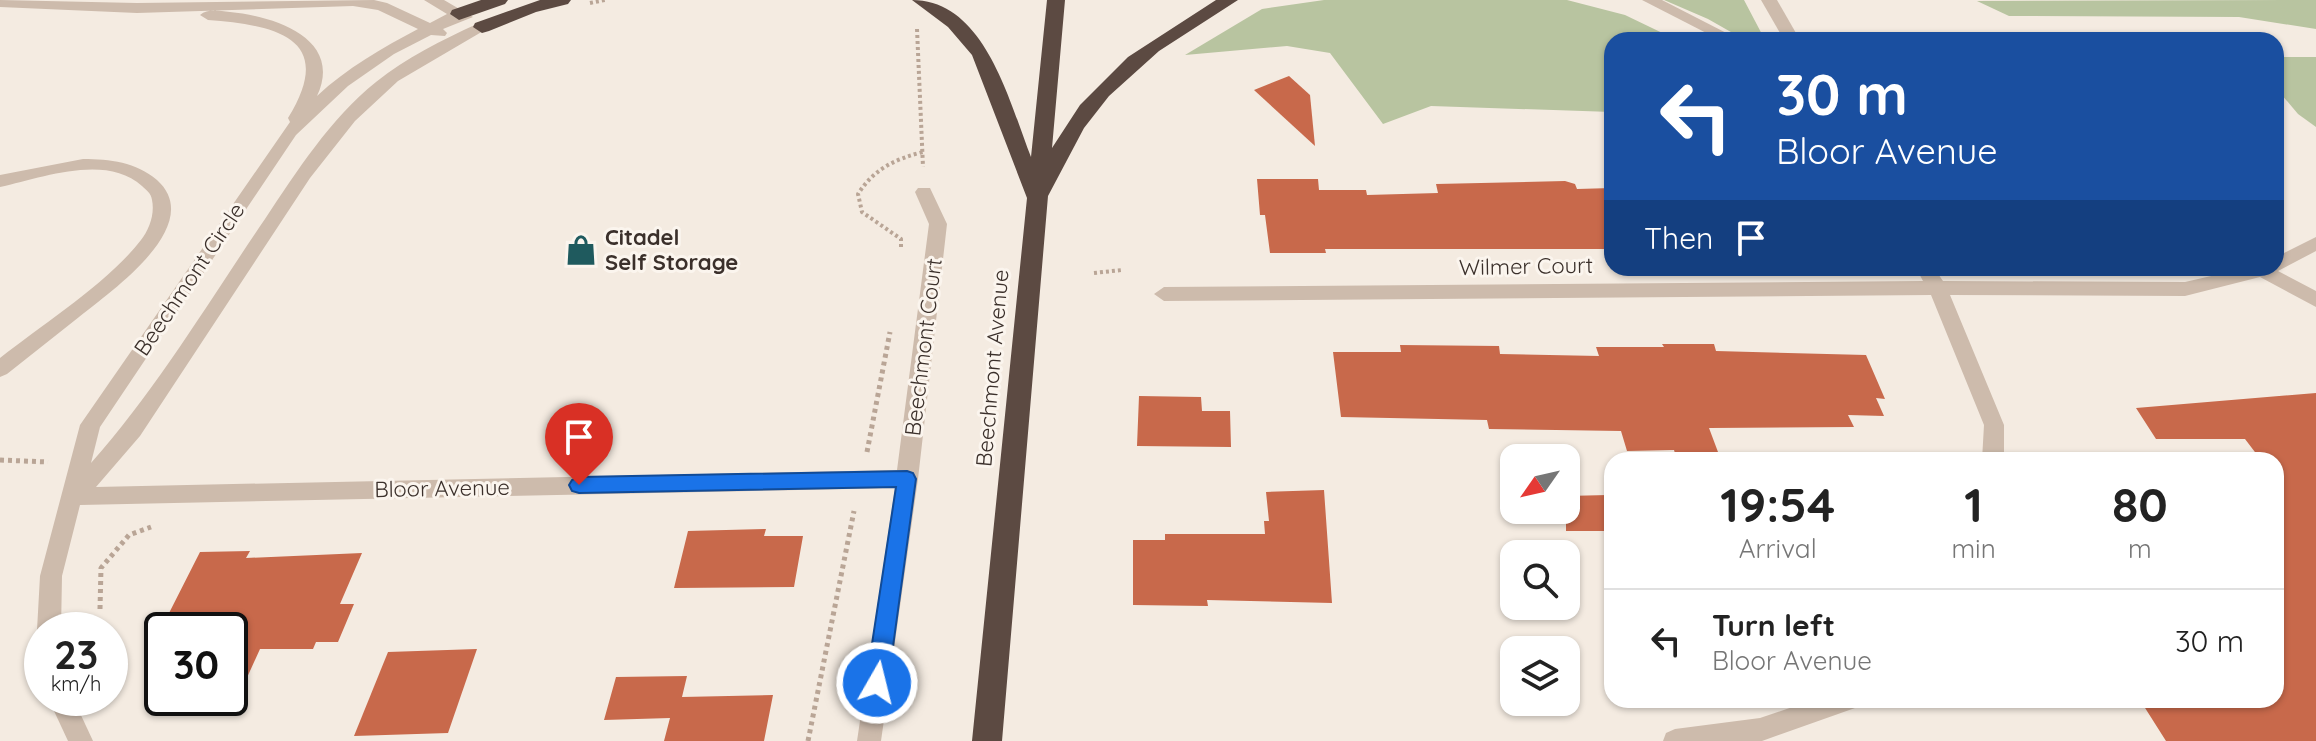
<!DOCTYPE html>
<style>
:root{--surface:#fff;--page:#f6f6f6;--text:#222;--muted:#767676;--line:#e0e0e0}
body{margin:0;font-family:Quicksand,sans-serif;background:var(--page);color:var(--text);height:100vh;display:flex;flex-direction:column;font-size:30px;white-space:nowrap}
*{box-sizing:border-box;margin:0}
p{font-size:26px;color:var(--muted)}
.icon{flex:none;width:44px;height:44px;fill:none;stroke:currentColor;stroke-width:2;stroke-linecap:round;stroke-linejoin:round}
.map{position:relative;flex:1;overflow:hidden}
.panel{position:absolute;left:1604px;top:452px;width:680px;height:256px;display:flex;flex-direction:column;background:var(--surface);border-radius:24px;box-shadow:0 2px 6px #0004}
.panel>*{flex:none}
.guide{position:absolute;left:1604px;top:32px;width:680px;height:244px;border-radius:24px;box-shadow:0 2px 6px #0004;background:#1a4fa0;color:#fff;overflow:hidden}
.needle{width:52px;rotate:236deg}
.tools{position:absolute;left:1500px;top:444px;display:grid;gap:16px}
.tools a{display:grid;place-items:center;width:80px;height:80px;border-radius:16px;background:var(--surface);box-shadow:0 2px 6px #0004;font-size:40px}
.speed{position:absolute;left:24px;top:612px;display:flex;gap:16px;font-size:40px;font-weight:700;text-align:center}
.speed>*{display:grid;place-content:center;width:104px;height:104px;border-radius:50%;background:var(--surface);box-shadow:0 2px 6px #0004;line-height:1}
.speed small{font-size:20px;font-weight:400}
.speed .limit{border:4px solid #111;border-radius:12px;background:#fff;color:#111}
.pin{position:absolute;display:grid;place-items:center;width:68px;height:68px;color:#fff;margin:-82px -34px;border-radius:50% 50% 50% 0;rotate:-45deg;box-shadow:0 0 8px #0007}
.pin .icon{rotate:45deg}
.me{position:absolute;width:88px;margin:-44px;rotate:8deg;stroke-linejoin:round;filter:drop-shadow(0 0 6px #0008)}
.turn{display:flex;align-items:center;gap:28px;height:168px;padding:0 40px;font-size:36px}
.turn .icon{width:104px;height:104px;stroke-width:2.5}
.turn b{display:block;font-size:56px;line-height:68px}
.then{display:flex;align-items:center;height:76px;padding:0 40px;background:#0003;gap:16px;font-size:30px}
.eta{display:flex;justify-content:space-evenly;align-items:center;height:136px;text-align:center}
.eta b{font-size:48px;font-weight:800;line-height:56px}
ul{padding:0;list-style:none}
li{display:flex;align-items:center;gap:24px;height:104px;padding:0 40px;border-top:2px solid var(--line)}
li div{flex:1}
li b{display:block;font-size:30px}
li em{font-style:normal}
.map>svg:first-child{display:block}
.green{fill:#b8c4a0}
.building{fill:#c8694b}
.lines{fill:none;stroke-linecap:round;stroke-linejoin:round}
.path-far1{stroke:#b9a596;stroke-width:4;stroke-dasharray:3 3;stroke-linecap:butt}
.path{stroke:#b9a596;stroke-width:5;stroke-dasharray:4 4;stroke-linecap:butt}
.minor{fill:#cdbbac;fill-rule:evenodd}
.highway{fill:#5c4a42;fill-rule:evenodd}
.route{fill:#1a73e8;stroke:#114b97;stroke-width:2}
.labels{text-anchor:middle;dominant-baseline:central;stroke-width:6;stroke-linejoin:round;paint-order:stroke}
.poi-label{font-size:22px;font-weight:bold;fill:#3b302b;stroke:#fbf5ee;text-anchor:start}
.street-label{font-size:22px;fill:#3b302b;stroke:#fbf5ee}
</style>
<div class="map">
<svg width="2316" height="741" viewBox="0 0 2316 741">
<rect width="100%" height="100%" fill="#f4ebe1"/>
<g class="green">
<polygon points="1324,0 1567,0 1625,15 1677,40 1612,40 1612,112 1431,106 1383,124 1330,53 1287,46 1185,55 1262,9"/>
<polygon points="1664,0 1744,0 1765,40 1745,40 1708,19"/>
<polygon points="2316,0 2316,29 2239,17 2009,16 1977,1"/>
<polygon points="2277,57 2316,57 2316,127 2298,114 2276,88"/>
</g>
<g class="building">
<polygon points="1289,76 1310,95 1315,146 1254,90"/>
<polygon points="1257,179 1318,179 1319,190 1366,190 1367,195 1438,193 1436,184 1565,181 1575,184 1577,189 1612,188 1612,249 1325,249 1326,253 1270,253 1265,215 1260,215"/>
<polygon points="1662,344 1714,344 1716,351 1866,355 1885,399 1876,398 1884,416 1848,415 1854,427 1709,428 1721,460 1677,460 1674,450 1627,451 1621,431 1489,429 1487,420 1341,417 1333,352 1401,352 1400,345 1499,346 1500,354 1599,356 1596,347 1664,347"/>
<polygon points="2316,393 2316,741 2166,741 2140,700 2276,700 2276,460 2261,460 2245,439 2156,439 2136,408"/>
<polygon points="1139,396 1201,397 1202,411 1230,411 1231,447 1137,446"/>
<polygon points="1324,490 1332,603 1207,600 1208,606 1133,605 1133,540 1165,540 1165,534 1265,534 1264,521 1269,521 1266,492"/>
<polygon points="1608,495 1612,531 1566,531 1566,496"/>
<polygon points="766,529 764,536 803,536 794,587 674,588 688,531"/>
<polygon points="250,551 246,558 362,553 340,604 354,604 338,642 316,642 313,649 260,649 230,715 231,619 165,621 200,552"/>
<polygon points="477,649 448,733 354,736 388,652"/>
<polygon points="687,676 682,697 773,695 764,741 664,741 670,718 604,720 616,677"/>
</g>
<g class="lines">
<g class="path-far1">
<polyline points="590,3 605,0"/>
<polyline points="917,29 923,167"/>
<path d="M901,247V239L862,212L858,194C874,169 895,159 923,152"/>
<polyline points="1094,273 1122,270"/>
</g>
<g class="path">
<polyline points="867,452 890,332"/>
<polyline points="0,460 48,462"/>
<polyline points="100,609 101,568 129,535 151,527"/>
<polyline points="808,741 854,511"/>
</g>
<g class="minor">
<path d="M0,0L137,3L374,0L387,3L430,23L447,14L424,0H444L473,17L443,29L447,33L445,36L431,35L394,54L348,86L296,135L100,427L91,463C157,389 209,301 265,219C297,171 330,119 376,82C406,58 442,40 477,24H487L490,27L398,81L355,121L310,178L140,436L96,487L897,470L929,224L915,192L918,188H930L947,224L918,479L881,741H857L895,488L80,505L62,576L61,630H42L41,637L37,630L40,576L80,425L290,122L288,118C338,37 274,25 208,20L200,15C208,8 219,11 230,12C273,16 344,38 317,96C347,68 382,48 418,29L378,10L353,6L137,13L0,7Z"/>
<polygon points="1642,0 1662,0 1740,40 1720,40"/>
<polygon points="1761,0 1777,0 1800,40 1784,40"/>
<path d="M83,159C110,159 136,162 157,180C207,225 110,292 79,317C55,336 31,355 7,374L0,377V358C43,324 108,283 141,240C149,230 155,214 152,200C151,193 147,191 142,186C106,153 41,178 0,187V175Z"/>
<polygon points="2316,237 2316,251 2278,271 2316,291 2316,307 2260,277 2185,296 1950,295 2004,425 2004,460 1982,460 1984,425 1931,295 1164,301 1154,294 1164,287 1923,281 1916,268 1934,268 1943,281 2185,282 2246,268 2276,268 2276,257"/>
<polygon points="48,698 73,698 93,741 68,741"/>
<polygon points="1813,700 1858,700 1855,708 1762,741 1663,741 1666,733 1675,729 1760,718"/>
</g>
<g class="highway">
<polygon points="481,0 508,0 505,4 459,20 450,14 452,10"/>
<polygon points="540,0 571,0 568,4 536,12 489,31 482,33 473,27 475,23"/>
<path d="M912,0C985,0 1009,101 1031,157L1047,0H1065L1052,148L1080,105L1128,57L1216,0H1238L1159,51L1109,96L1084,128L1048,196L1002,741H972L1027,198L972,55L948,27Z"/>
</g>
</g>
<polygon class="route" points="907,471 913,473 916,479 888,683 885,690 877,693 869,690 866,683 896,487 579,493 572,491 569,485 572,480 579,477"/>
<defs>
<symbol id="shop-bare" viewBox="-9 -9 18 18"><path d="M-5-2.5h2.3a2.7 3.5 0 0 1 5.4 0H5L5.5 6h-11ZM-1.5-2.5h3a1.5 2.3 0 0 0-3 0Z" fill="#1f5a5e" stroke="#fbf5ee" stroke-width="2.5" paint-order="stroke"/></symbol>
</defs>
<g fill-rule="evenodd">
<use href="#shop-bare" x="559" y="228" width="44" height="44"/>
</g>
<g class="labels">
<g class="poi-label">
<text x="605" y="237">Citadel<tspan x="605" dy="25">Self Storage</tspan></text>
</g>
<g class="street-label">
<text transform="translate(1526 266) rotate(-1)">Wilmer Court</text>
<text transform="translate(189 279) rotate(-56)">Beechmont Circle</text>
<text transform="translate(923 347) rotate(-83)">Beechmont Court</text>
<text transform="translate(992 368) rotate(-85)">Beechmont Avenue</text>
<text transform="translate(442 488) rotate(-1)">Bloor Avenue</text>
</g>
</g>
</svg>
<div class="tools">
<a><svg class="needle" viewBox="-14 -14 28 28"><path d="M0-13l5 13h-10z" fill="#e53935"/><path d="M0 13l5-13h-10z" fill="#767676"/></svg></a>
<a><svg class="icon" aria-label="search" viewBox="0 0 24 24"><circle cx="10" cy="10" r="6"/><path d="M15 15l6 6"/></svg></a>
<a><svg class="icon" aria-label="layers" viewBox="0 0 24 24"><path d="M12 4l9 5-9 5-9-5zM3 14l9 5 9-5"/></svg></a>
</div>
<div class="speed"><div>23<small>km/h</small></div><div class="limit">30</div></div>
<div class="pin" style="left:579px;top:485px;background:#d93025"><svg class="icon" aria-label="arrive" viewBox="0 0 24 24"><path d="M6 21V4h12l-3 4 3 4H6"/></svg></div>
<svg class="me" style="left:877px;top:683px" viewBox="-20 -20 40 40"><circle r="17" fill="#1a73e8" stroke="#fff" stroke-width="3"/><path d="M0-11L8 9 0 5-8 9z" fill="#fff"/></svg>
<div class="guide">
<div class="turn"><svg class="icon" aria-label="left" viewBox="0 0 24 24"><path d="M17 20v-9H6M10 6l-5 5 5 5"/></svg><div><b>30 m</b>Bloor Avenue</div></div>
<div class="then">Then<svg class="icon" aria-label="arrive" viewBox="0 0 24 24"><path d="M6 21V4h12l-3 4 3 4H6"/></svg></div>
</div>
<section class="panel">
<div class="eta">
<div><b>19:54</b><p>Arrival</p></div>
<div><b>1</b><p>min</p></div>
<div><b>80</b><p>m</p></div>
</div>
<ul>
<li><svg class="icon" aria-label="left" viewBox="0 0 24 24"><path d="M17 20v-9H6M10 6l-5 5 5 5"/></svg><div><b>Turn left</b><p>Bloor Avenue</p></div><em>30 m</em></li>
</ul>
</section>
</div>
